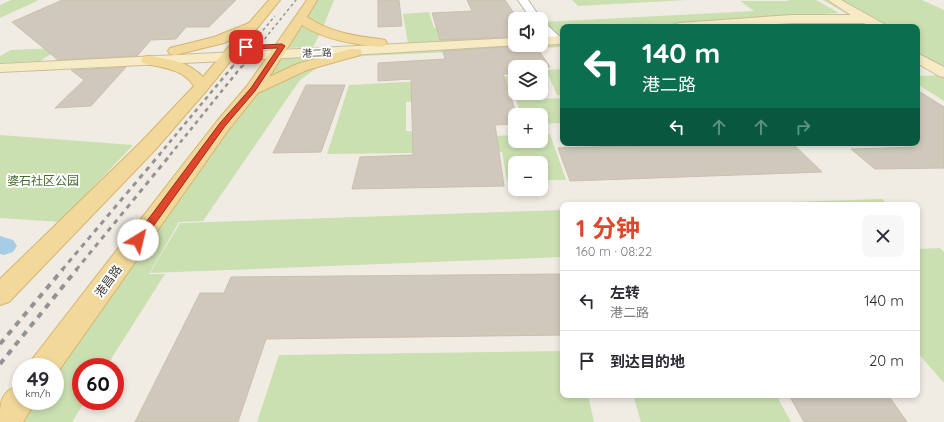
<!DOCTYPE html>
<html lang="zh">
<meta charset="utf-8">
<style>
:root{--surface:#fff;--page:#f7f7f7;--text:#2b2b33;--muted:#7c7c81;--line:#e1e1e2;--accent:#e0462b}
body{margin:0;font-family:Quicksand,"Noto Sans SC",sans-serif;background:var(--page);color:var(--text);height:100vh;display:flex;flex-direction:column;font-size:15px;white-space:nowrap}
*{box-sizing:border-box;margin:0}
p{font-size:13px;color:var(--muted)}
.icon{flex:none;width:22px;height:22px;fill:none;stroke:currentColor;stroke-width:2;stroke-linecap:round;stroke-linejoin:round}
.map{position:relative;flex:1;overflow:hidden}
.details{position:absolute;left:560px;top:202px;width:360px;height:196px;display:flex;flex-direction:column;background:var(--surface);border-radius:8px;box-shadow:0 2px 6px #0003}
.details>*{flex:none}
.banner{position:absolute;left:560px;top:24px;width:360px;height:122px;border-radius:8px;box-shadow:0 2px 6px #0003;background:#0b6e4f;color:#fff;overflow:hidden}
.buttons{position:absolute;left:508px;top:12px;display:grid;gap:8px}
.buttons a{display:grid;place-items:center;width:40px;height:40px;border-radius:8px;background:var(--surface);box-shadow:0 2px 6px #0003;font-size:20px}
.speed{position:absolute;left:12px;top:358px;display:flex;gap:8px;font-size:20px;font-weight:700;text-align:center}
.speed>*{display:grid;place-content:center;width:52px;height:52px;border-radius:50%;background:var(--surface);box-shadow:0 2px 6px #0003;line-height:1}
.speed small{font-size:10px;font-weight:400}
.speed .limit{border:6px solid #d22;background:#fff;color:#111}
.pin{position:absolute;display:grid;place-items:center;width:34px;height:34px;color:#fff;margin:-17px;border-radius:8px;box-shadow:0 2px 6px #0006}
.me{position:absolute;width:44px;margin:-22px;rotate:36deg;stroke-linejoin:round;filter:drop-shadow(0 0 3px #0008)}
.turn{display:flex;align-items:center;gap:14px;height:84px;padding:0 16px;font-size:18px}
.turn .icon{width:52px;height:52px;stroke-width:2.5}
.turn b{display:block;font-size:28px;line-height:34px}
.lanes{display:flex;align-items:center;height:38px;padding:0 16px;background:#0003;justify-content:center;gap:20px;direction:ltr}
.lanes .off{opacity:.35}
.round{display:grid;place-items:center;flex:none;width:42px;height:42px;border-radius:8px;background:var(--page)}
.summary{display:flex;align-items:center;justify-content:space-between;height:68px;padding:0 16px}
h1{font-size:24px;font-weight:700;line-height:30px;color:var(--accent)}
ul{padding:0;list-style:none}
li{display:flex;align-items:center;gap:12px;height:60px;padding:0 16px;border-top:1px solid var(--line)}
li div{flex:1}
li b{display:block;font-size:15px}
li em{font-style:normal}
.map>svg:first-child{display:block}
.green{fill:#cbe0b1}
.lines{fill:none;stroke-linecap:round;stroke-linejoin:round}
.canal{fill:#a7cce6;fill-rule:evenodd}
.building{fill:#d0c8bb;stroke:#cabfaf}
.street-casing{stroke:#bdb6ab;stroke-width:2}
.secondary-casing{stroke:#cabd98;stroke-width:2}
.primary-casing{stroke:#d4b56e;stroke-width:2}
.street{fill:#fff;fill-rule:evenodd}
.secondary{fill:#f7ebc6;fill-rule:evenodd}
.primary{fill:#f2d99b;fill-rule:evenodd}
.rail-far3{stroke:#939393;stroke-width:1.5;stroke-dasharray:3 3;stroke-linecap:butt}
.rail-far2{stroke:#939393;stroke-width:2.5;stroke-dasharray:4 4;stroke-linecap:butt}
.rail-far1{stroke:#939393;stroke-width:3;stroke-dasharray:5 5;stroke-linecap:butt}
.rail{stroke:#939393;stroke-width:4;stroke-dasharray:6 6;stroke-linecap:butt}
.route{fill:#e0462b;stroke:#922e1c}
.labels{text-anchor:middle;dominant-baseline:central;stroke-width:4;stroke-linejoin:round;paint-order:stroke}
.far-street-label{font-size:10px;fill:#413c35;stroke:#fff}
.park-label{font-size:12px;fill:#466b30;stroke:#fff}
.street-label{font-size:12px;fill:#413c35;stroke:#fff}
</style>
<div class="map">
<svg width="944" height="422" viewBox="0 0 944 422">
<rect width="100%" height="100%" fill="#f0ece4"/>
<g class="green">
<polygon points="11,0 39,0 0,18 0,5"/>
<polygon points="316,0 334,0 321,32 313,47 285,48"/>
<polygon points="572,0 687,0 578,6"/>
<polygon points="787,0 816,0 839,13 824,14 839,23 757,27 563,27 563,37 558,38 543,22 754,11 740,1 789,1"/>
<polygon points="823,0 922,0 944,10 944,71 917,55 917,27 869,27"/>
<polygon points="429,12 434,28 515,24 515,39 408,44 403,14"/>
<polygon points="563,39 563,47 363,56 321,65 300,80 203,221 179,222 149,274 165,274 106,367 81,367 81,401 85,401 72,422 7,422 23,401 55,401 55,367 280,52 541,45"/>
<polygon points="61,48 40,61 0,63 0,56 11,50"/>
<polygon points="563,69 563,95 557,95 546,70"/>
<polygon points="944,75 944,101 917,84 917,76"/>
<polygon points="515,76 515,93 541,93 541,82 546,96 406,102 406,131 467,137 515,135 515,141 541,141 541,135 550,134 566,180 541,180 541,163 515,163 515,180 507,180 502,152 327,154 349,85"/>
<polygon points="563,98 563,123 541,124 541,115 521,115 516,100"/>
<polygon points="0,135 133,145 60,222 0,218"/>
<polygon points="882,199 888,205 706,205"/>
<polygon points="563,210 563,257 150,273 180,223"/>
<polygon points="940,248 944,252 944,383 917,352 917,249"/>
<polygon points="563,351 563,395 588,395 594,422 257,422 279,355"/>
<polygon points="633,395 776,395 791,422 641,422"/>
</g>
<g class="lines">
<polygon class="canal" points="0,236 13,240 17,246 13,252 4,255 0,254"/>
</g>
<g class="building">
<polygon points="62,0 236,0 209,27 186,27 176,39 151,40 137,56 58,60 12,22"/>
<polygon points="378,0 399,0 402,26 378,27"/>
<polygon points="467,0 505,0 518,19 515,19 515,37 440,40 432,13 472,11"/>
<polygon points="520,45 535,45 550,67 515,67 515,74 503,74 515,110 515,124 495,125 504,186 352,189 360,157 413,155 411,79 378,81 378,63 445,59 443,51 519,46"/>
<polygon points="126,67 91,106 55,108 84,80 71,70"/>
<polygon points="306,85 345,85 321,152 273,153"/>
<polygon points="917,90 944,107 944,168 875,169 851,149 917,147"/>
<polygon points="725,143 792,143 822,172 570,181 558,148"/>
<polygon points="563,274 563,335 266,339 238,422 135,422 200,293 224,293 231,277"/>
<polygon points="789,395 888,395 907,422 804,422"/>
</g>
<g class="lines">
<defs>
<g id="street">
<polygon points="518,0 528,0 541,19 541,20 531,19"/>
<polygon points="541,22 545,23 560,37 562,40 560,43 552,43 541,31"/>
</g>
<g id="secondary">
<polygon points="828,0 841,0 884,24 886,27 871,27 864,23 792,23 730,27 673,27 675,24 679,23 792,15 851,15"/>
<polygon points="563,36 563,44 541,45 541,37"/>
<polygon points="515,38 515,45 519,45 386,53 0,72 0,64"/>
<polygon points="917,53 944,67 944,77 939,76 917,63"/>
</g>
<g id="primary">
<path d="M269,0H280L207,90L155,150L9,302L0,305V279L141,142L194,86C182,68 162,68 143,63L141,60L143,57L148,56C168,59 188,61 203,77L237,37L224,43L175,55L170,54L168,51L170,48L214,37L249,23Z"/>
<path d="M307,0H317L307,17C330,32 353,36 380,39L385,40L387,43L385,46L380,47C353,44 325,40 302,25L269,77L297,64L350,49H360L362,52L360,55L307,70L258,93L229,129L55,376V367H29L33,358L217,121L247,86Z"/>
<path d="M21,384V401H36L23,422H0C0,401 0,392 21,384Z"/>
</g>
</defs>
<use href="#street" class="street-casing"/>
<use href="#secondary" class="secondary-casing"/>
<use href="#primary" class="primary-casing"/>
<use href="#street" class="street"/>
<use href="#secondary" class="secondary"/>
<use href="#primary" class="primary"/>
<g class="rail-far3">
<polyline points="232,67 275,16"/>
<polyline points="242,67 296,0"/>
</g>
<g class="rail-far2">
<polyline points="159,155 233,66"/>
<polyline points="170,155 242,66"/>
</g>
<g class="rail-far1">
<polyline points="62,270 160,154"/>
<polyline points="76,270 171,154"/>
</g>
<g class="rail">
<polyline points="0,344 63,269"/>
<polyline points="0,364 77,269"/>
</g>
</g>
<polygon class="route" points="282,44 285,46 255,91 225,126 142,242 135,242 133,240 135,237 220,123 251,88 278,48 246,49 243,47 244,46"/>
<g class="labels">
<g class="far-street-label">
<text transform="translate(317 53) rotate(-2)">港二路</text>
</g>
<g class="park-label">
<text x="43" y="180">婆石社区公园</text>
</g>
<g class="street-label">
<text transform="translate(108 281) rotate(-54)">港昌路</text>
</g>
</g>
</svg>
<div class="buttons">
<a><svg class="icon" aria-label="sound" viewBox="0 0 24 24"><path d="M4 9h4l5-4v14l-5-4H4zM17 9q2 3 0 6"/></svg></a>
<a><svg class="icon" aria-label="layers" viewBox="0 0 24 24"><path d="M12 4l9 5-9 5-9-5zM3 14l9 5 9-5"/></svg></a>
<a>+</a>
<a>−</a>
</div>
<div class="speed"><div>49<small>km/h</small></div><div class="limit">60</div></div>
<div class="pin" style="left:246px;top:47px;background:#d93025"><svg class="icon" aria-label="arrive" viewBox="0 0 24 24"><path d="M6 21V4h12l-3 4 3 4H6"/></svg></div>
<svg class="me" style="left:138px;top:240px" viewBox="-20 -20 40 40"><circle r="19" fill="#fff"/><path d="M0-13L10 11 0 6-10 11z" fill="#e0462b"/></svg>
<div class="banner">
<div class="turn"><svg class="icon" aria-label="left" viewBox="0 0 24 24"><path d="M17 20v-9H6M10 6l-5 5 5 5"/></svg><div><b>140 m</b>港二路</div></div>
<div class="lanes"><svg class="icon" aria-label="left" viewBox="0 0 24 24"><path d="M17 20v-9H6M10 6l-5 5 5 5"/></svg><svg class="icon off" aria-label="ahead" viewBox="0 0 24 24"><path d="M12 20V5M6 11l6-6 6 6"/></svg><svg class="icon off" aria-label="ahead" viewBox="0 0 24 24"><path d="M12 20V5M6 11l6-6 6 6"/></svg><svg class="icon off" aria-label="right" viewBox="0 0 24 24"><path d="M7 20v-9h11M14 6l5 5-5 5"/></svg></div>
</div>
<section class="details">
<div class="summary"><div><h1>1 分钟</h1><p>160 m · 08:22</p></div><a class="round"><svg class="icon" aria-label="close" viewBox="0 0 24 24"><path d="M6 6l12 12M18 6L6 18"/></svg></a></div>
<ul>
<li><svg class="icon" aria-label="left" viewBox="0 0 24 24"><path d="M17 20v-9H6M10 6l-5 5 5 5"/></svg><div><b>左转</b><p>港二路</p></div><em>140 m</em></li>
<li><svg class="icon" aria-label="arrive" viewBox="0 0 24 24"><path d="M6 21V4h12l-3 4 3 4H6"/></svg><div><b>到达目的地</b></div><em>20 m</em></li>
</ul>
</section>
</div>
